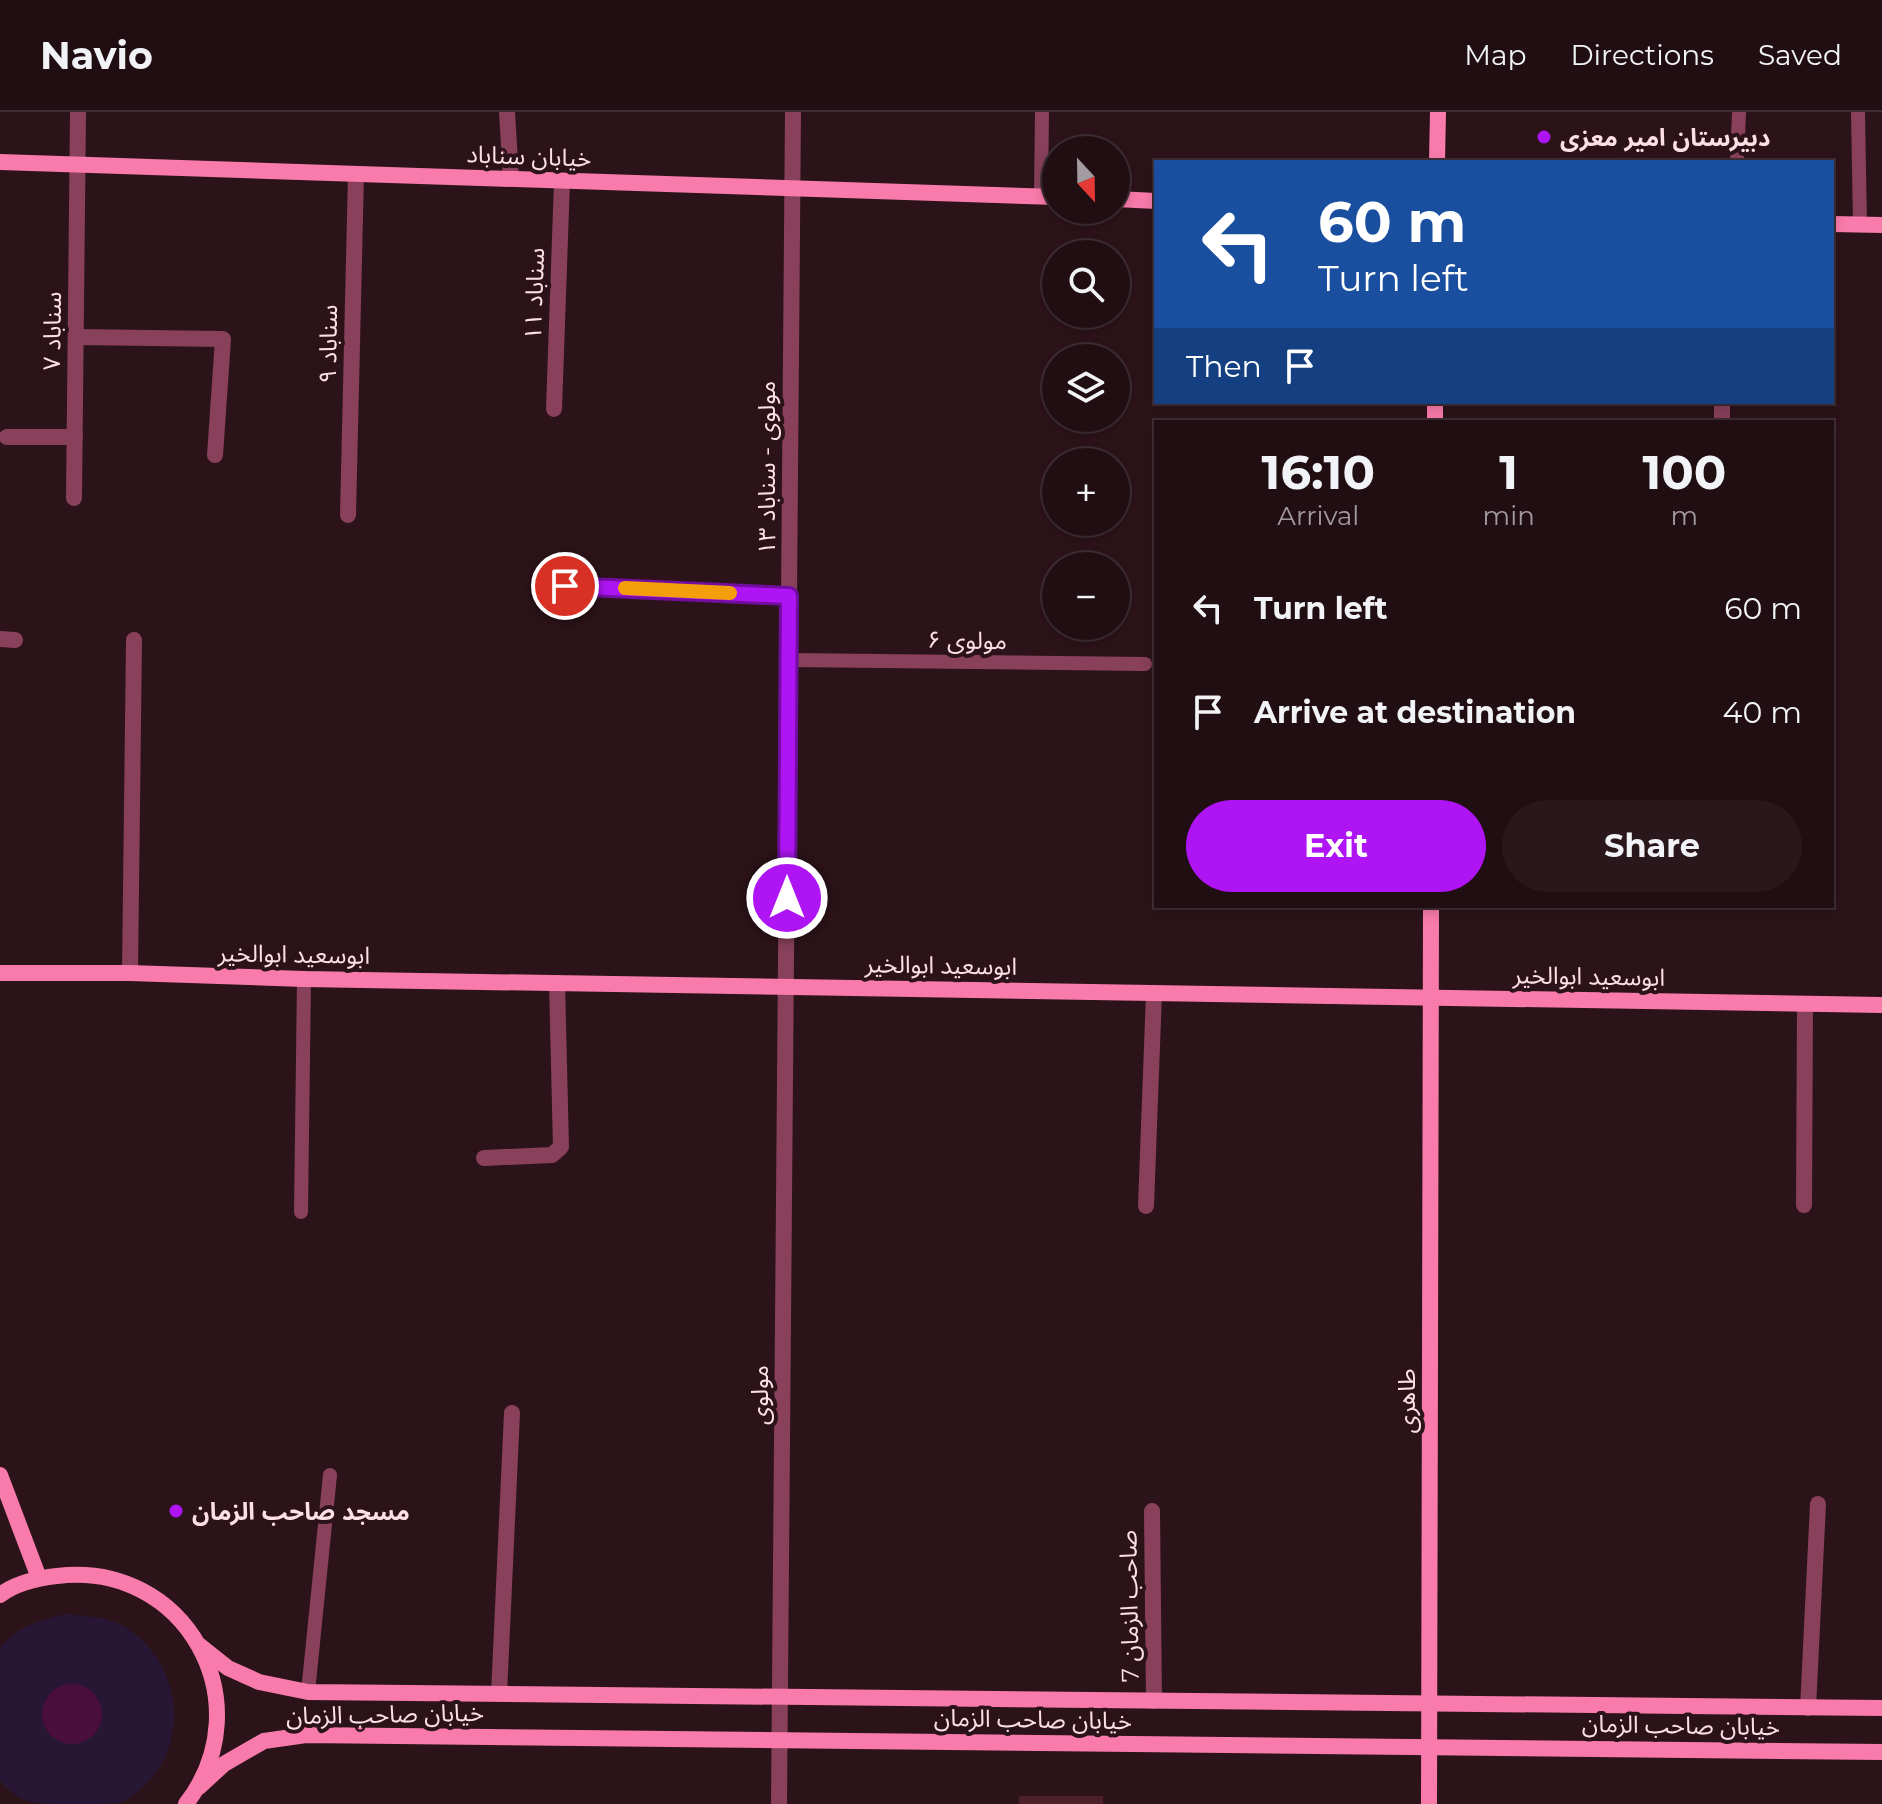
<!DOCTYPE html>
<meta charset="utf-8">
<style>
:root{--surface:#210e13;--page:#29171c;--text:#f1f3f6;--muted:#a29ca0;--line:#3e2e33;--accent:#af15f4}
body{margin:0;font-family:Montserrat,"Noto Sans Arabic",sans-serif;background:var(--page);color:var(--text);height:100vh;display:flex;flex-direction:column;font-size:30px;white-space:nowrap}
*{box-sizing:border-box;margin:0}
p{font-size:26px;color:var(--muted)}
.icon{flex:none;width:44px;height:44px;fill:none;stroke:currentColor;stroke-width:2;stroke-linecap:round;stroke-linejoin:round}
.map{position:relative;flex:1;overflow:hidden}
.details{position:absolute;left:1154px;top:308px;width:680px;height:488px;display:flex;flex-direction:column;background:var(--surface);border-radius:0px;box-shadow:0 4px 12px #0003,0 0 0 2px var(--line)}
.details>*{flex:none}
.banner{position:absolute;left:1154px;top:48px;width:680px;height:244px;border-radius:0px;box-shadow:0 4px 12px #0003,0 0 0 2px var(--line);background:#1a4fa0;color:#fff;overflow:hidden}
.needle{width:52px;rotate:158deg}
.buttons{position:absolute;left:1042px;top:24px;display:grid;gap:16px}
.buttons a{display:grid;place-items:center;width:88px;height:88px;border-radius:50%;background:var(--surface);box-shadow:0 4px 12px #0003,0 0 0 2px var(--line);font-size:40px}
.pin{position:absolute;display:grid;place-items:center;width:68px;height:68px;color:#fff;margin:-34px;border:4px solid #fff;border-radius:50%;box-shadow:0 2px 8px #0007}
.me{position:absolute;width:88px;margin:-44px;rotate:0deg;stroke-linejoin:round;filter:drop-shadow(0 0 6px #0008)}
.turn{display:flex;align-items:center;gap:28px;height:168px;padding:0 32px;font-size:36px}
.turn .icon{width:104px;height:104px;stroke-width:2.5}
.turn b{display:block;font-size:56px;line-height:68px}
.then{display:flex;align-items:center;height:76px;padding:0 32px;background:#0003;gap:16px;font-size:30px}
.eta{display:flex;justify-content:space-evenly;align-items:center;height:136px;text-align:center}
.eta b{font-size:48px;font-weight:700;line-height:56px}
.button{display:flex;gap:16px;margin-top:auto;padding:16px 32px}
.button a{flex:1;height:92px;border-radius:48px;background:var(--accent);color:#fff;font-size:32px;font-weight:700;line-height:92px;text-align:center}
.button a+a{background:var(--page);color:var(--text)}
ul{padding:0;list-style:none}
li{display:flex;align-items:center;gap:24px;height:104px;padding:0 32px}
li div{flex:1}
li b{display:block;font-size:30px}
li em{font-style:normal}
header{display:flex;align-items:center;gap:48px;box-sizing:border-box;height:112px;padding:0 40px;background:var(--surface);border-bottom:2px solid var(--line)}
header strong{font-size:38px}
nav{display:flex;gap:44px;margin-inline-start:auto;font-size:28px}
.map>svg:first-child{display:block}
.green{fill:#281635}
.water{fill:#490e3c}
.building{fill:#4c2029}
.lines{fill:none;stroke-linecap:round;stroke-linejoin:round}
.lane{stroke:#88405b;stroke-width:14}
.street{stroke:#88405b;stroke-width:16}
.secondary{stroke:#f97bab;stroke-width:16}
.route-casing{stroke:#720e9f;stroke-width:20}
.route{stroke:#af15f4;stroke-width:14}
.slow{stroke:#f59e0b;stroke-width:14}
.poi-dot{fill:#af15f4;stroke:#2c1319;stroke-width:3}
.labels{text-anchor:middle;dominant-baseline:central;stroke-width:8;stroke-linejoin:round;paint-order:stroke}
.poi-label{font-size:24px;font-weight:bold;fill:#fedfe8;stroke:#2c1319;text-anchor:start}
.street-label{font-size:24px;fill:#fedfe8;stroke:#2c1319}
</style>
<header>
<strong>Navio</strong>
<nav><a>Map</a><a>Directions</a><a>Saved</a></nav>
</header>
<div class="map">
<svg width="1882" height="1692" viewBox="0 0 1882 1692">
<rect width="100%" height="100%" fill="#2c1319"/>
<path class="green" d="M65,1502C88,1504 111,1505 130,1518C181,1554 190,1629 145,1673C137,1680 131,1687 120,1691C106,1692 81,1692 65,1692C35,1692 21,1692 0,1669V1536C16,1515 41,1508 65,1502Z"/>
<circle class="water" cx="72" cy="1602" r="30"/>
<rect class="building" x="1019" y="1684" width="84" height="8"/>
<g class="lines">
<g class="lane">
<polyline points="1858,0 1860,113"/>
<polyline points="1737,50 1739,0"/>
<polyline points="1041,85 1042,0"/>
<polyline points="565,474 789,484"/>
<polyline points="789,548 1145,552"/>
<polyline points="301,1100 304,867"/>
<polyline points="308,1580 330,1363"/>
</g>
<g class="street">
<polyline points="507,0 511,67"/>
<polyline points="76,225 223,227 215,343"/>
<polyline points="1722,290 1722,310"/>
<polyline points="554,297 562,69"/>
<polyline points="7,325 75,325"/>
<polyline points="74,386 78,0"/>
<polyline points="348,403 356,62"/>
<polyline points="0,527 15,528"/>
<polyline points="130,861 134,528"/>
<polyline points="484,1046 552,1043 561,1035 557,871"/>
<polyline points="1804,1093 1805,892"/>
<polyline points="1146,1094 1154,881"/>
<polyline points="1152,1399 1154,1589"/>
<polyline points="499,1582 512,1301"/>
<polyline points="1808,1596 1818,1392"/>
<polyline points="779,1692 793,0"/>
</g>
<g class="secondary">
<polyline points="0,50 1056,85"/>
<polyline points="1437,50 1438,0"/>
<polyline points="1116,87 1156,89"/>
<polyline points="1832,112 1882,113"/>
<polyline points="1435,310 1435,290"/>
<polyline points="0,861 130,861 304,867 1882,893"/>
<polyline points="0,1363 39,1466"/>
<path d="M0,1483C16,1471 38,1466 57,1464C185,1448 264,1591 186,1692"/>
<polyline points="199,1533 228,1556 259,1570 308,1580 1882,1596"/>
<polyline points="199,1675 224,1652 264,1629 306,1623 1882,1640"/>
<polyline points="1429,1692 1431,794"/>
</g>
</g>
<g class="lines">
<defs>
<polyline id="route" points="565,474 789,484 787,786"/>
</defs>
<use href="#route" class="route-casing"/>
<use href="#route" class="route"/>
<polyline class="slow" points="625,476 730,481"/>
</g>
<g class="poi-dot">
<circle cx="1544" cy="25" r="8"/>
<circle cx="176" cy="1399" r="8"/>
</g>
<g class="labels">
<g class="poi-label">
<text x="1560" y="25">دبیرستان امیر معزی</text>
<text x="192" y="1399">مسجد صاحب الزمان</text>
</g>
<g class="street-label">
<text transform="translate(529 44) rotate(2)">خیابان سناباد</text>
<text transform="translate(534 182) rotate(-88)">سناباد ۱۱</text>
<text transform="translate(52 219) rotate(-89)">سناباد ۷</text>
<text transform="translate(328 232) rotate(-89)">سناباد ۹</text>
<text transform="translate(766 356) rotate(-90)">مولوی - سناباد ۱۳</text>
<text transform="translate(967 528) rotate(1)">مولوی ۶</text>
<text transform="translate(294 842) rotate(1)">ابوسعید ابوالخیر</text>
<text transform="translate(941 853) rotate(1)">ابوسعید ابوالخیر</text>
<text transform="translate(1589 864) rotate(1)">ابوسعید ابوالخیر</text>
<text transform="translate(759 1283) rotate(-90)">مولوی</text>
<text transform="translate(1406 1289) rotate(-90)">طاهری</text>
<text transform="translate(1129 1494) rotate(-91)">صاحب الزمان 7</text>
<text transform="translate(385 1602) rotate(-1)">خیابان صاحب الزمان</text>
<text transform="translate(1033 1607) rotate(1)">خیابان صاحب الزمان</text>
<text transform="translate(1681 1613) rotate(1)">خیابان صاحب الزمان</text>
</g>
</g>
</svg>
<div class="buttons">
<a><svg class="needle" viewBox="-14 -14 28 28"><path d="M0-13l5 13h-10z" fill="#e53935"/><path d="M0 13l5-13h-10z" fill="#a29ca0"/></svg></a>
<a><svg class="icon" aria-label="search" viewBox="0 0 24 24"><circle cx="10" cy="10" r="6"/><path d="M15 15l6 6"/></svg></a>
<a><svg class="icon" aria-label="layers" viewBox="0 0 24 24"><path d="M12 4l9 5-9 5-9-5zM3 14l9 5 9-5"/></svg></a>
<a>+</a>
<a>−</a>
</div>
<div class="pin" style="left:565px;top:474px;background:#d93025"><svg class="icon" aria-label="arrive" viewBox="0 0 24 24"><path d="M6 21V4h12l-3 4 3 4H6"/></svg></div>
<svg class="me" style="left:787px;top:786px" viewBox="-20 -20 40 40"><circle r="17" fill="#af15f4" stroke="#fff" stroke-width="3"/><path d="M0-11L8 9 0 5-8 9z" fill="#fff"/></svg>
<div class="banner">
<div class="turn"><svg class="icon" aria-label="left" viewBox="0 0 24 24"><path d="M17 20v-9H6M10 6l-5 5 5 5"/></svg><div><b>60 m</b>Turn left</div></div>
<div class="then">Then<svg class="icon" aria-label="arrive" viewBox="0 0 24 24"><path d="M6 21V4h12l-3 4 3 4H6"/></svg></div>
</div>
<section class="details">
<div class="eta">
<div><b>16:10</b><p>Arrival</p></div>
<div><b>1</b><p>min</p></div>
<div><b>100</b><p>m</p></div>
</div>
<ul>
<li><svg class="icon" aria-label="left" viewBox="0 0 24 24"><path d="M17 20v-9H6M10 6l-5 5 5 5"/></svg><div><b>Turn left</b></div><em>60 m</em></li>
<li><svg class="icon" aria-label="arrive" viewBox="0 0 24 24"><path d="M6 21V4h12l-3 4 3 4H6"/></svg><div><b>Arrive at destination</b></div><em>40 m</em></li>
</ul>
<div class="button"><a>Exit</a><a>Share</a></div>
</section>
</div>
